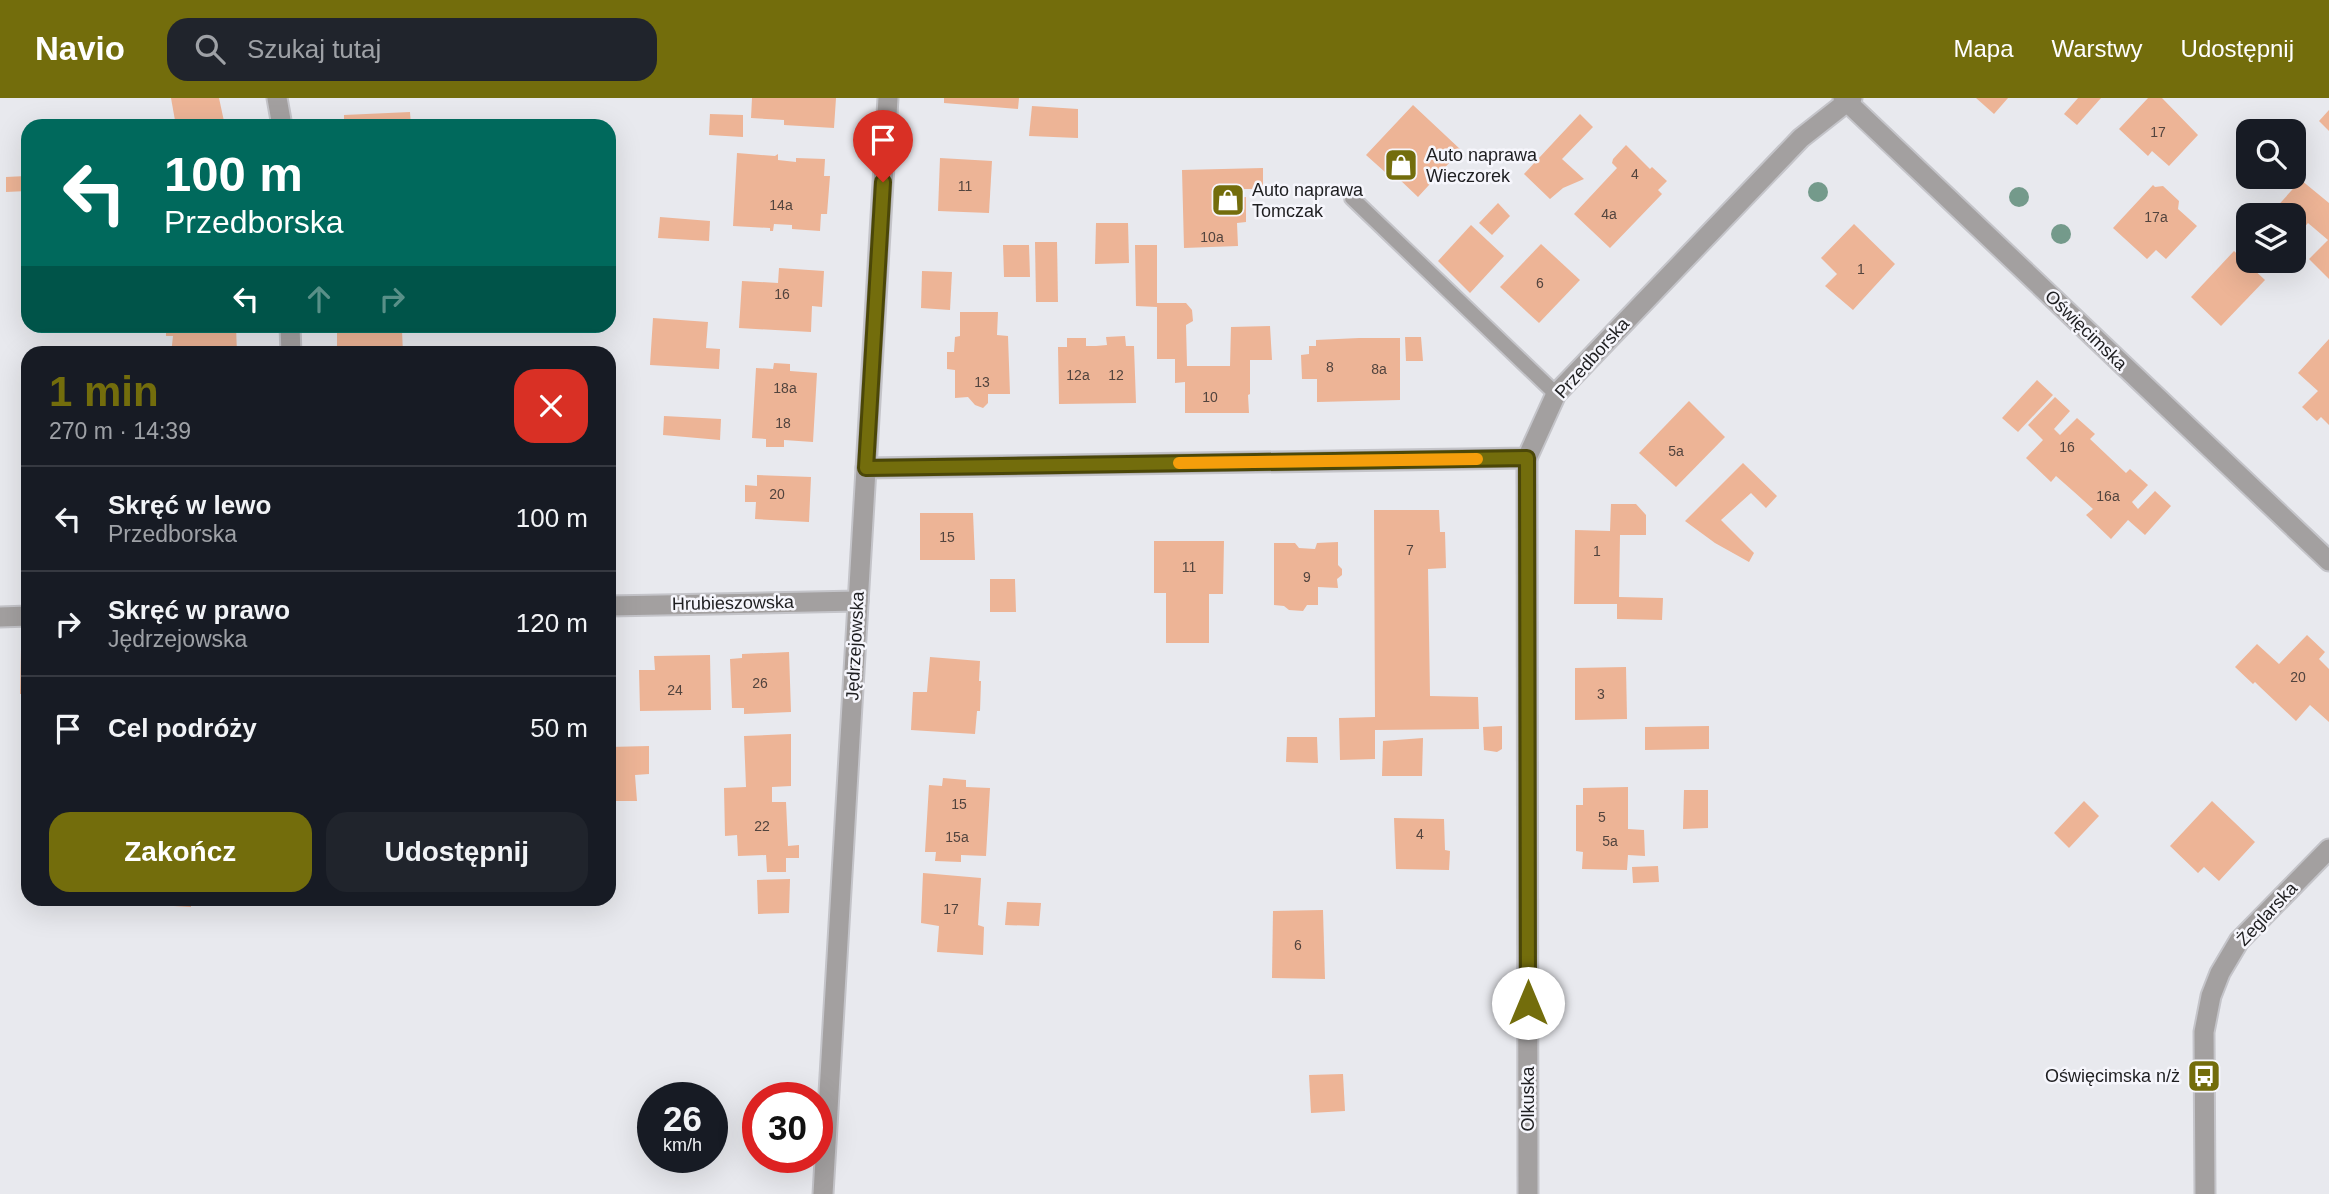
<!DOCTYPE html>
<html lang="pl">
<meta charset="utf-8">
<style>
:root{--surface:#171b24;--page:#20242c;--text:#f1f3f6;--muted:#9ea1a6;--line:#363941;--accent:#736d0c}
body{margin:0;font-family:Arial,sans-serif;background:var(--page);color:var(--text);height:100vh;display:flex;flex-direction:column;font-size:26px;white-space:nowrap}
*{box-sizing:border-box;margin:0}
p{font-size:23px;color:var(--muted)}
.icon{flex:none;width:38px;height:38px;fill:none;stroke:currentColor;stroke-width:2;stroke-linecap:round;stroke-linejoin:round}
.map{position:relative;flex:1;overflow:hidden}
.sheet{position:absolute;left:21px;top:248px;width:595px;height:560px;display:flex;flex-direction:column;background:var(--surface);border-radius:21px;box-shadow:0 7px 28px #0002}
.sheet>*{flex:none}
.banner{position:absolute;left:21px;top:21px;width:595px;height:214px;border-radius:21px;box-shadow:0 7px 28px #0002;background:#00695c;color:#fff;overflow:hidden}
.controls{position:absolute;left:2236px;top:21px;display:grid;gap:14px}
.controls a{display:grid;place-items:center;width:70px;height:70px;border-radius:14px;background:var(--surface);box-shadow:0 7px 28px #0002;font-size:35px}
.speed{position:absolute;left:637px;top:984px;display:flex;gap:14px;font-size:35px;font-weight:700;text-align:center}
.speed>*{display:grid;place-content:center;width:91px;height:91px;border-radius:50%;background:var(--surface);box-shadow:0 7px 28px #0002;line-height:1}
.speed small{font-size:18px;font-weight:400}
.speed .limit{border:10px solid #d22;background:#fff;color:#111}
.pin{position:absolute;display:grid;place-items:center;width:60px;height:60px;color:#fff;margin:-72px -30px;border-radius:50% 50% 50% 0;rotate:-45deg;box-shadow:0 0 7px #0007}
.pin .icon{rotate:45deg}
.me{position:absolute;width:77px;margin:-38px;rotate:0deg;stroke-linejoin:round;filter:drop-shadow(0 0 5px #0008)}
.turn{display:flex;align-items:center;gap:24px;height:147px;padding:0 28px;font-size:32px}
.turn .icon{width:91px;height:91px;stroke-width:2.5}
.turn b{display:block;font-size:49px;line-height:60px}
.lanes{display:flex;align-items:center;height:66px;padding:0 28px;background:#0003;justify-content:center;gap:35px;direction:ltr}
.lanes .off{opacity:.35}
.round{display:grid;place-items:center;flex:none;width:74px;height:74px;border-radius:21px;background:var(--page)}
.overview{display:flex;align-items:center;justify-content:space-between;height:119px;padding:0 28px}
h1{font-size:42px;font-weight:600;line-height:52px;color:var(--accent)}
.action{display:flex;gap:14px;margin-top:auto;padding:14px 28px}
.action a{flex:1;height:80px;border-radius:21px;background:var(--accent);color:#fff;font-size:28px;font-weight:600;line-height:80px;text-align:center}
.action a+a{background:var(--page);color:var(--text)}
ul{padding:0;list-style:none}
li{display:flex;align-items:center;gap:21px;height:105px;padding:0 28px;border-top:2px solid var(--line)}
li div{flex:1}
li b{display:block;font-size:26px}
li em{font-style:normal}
header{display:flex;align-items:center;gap:42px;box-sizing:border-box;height:98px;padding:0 35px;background:var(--accent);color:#fff}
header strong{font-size:33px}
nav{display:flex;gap:38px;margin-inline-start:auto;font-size:24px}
.search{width:490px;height:63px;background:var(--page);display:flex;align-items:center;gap:18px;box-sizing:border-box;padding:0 24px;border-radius:21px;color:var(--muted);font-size:26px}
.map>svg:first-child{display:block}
.building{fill:#edb496}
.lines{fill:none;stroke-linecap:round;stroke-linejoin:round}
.service-casing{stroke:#c4c4c9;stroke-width:18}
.minor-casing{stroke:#c4c4c9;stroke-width:23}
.service{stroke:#a3a0a0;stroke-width:14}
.minor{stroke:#a3a0a0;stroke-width:19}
.tree{fill:#749a8b}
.route-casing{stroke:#4b4708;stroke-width:18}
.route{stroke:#736d0c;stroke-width:12}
.slow{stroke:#f59e0b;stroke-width:12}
.labels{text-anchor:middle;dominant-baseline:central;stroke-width:5;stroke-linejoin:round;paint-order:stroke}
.number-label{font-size:14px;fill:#52443e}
.poi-label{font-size:18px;fill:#1e1e20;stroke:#f6f6fc;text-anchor:start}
.street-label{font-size:18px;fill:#1e1e20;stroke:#f6f6fc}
</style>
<header>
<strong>Navio</strong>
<div class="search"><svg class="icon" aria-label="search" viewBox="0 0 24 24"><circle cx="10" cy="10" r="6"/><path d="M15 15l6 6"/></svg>Szukaj tutaj</div>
<nav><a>Mapa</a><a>Warstwy</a><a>Udostępnij</a></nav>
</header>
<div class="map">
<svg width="2329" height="1096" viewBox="0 0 2329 1096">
<rect width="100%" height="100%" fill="#e8e9ee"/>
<g class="building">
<polygon points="171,0 219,0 225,28 176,28"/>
<polygon points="752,0 836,0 834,30 784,27 784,22 751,20"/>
<polygon points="944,0 1019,0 1018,11 944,5"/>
<polygon points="1976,0 2008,0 1994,16"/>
<polygon points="2078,0 2101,0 2077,27 2064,16"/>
<polygon points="2148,0 2162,0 2198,37 2169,68 2152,53 2148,58 2119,31"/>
<polygon points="1413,7 1461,52 1418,99 1398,80 1395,83 1366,57"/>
<polygon points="1032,8 1078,11 1078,40 1029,38"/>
<polygon points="2329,12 2329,33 2319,23"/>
<polygon points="410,14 411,28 344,28 344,17"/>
<polygon points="710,16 743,17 743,39 709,37"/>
<polygon points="1580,16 1593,29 1562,61 1584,81 1563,90 1550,101 1524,76"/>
<polygon points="2285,23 2295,33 2274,33"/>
<polygon points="1626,47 1650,71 1652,69 1667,83 1658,92 1662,96 1610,150 1574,116 1617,70 1612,65 1613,61"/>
<polygon points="737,55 775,58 778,56 778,62 796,64 796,60 825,61 824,78 830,78 827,116 821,116 820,133 792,131 792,127 774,126 773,133 770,133 770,130 733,128"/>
<polygon points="940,60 992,63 989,115 938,113"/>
<polygon points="1263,70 1263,91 1235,91 1235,100 1246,99 1246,124 1237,125 1238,148 1184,150 1182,72"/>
<polygon points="26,78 27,93 6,94 6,79"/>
<polygon points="2301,82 2329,105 2329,181 2309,161 2328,142 2308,125 2299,135 2294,131 2294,117 2278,117 2273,113"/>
<polygon points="2153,87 2155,89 2163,88 2179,103 2178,111 2197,128 2166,161 2156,152 2147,161 2113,130"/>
<polygon points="1498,105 1510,118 1492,137 1479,125"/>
<polygon points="660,119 710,123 709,143 658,140"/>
<polygon points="1096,125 1128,125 1129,165 1095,166"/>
<polygon points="1854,126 1895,166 1853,212 1825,188 1837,176 1821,160"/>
<polygon points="1471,127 1504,158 1470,195 1438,163"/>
<polygon points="1035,144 1057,144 1058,204 1036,204"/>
<polygon points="1541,146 1580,182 1539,225 1500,189"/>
<polygon points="1003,147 1029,147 1030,179 1004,179"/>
<polygon points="1135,147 1157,147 1157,205 1186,205 1192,212 1193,223 1186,227 1187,268 1230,268 1231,229 1270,228 1272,262 1250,262 1250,296 1248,297 1249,315 1185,315 1185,284 1175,285 1175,261 1157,261 1157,209 1136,208"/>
<polygon points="2234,153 2265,182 2221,228 2191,199"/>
<polygon points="779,170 824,173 822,209 812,208 811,234 739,230 742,183 778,185"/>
<polygon points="922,173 952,174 950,212 921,210"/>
<polygon points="960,214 998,214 997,237 1008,238 1010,296 988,296 988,305 983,310 975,307 968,299 955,300 955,272 947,271 947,254 954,254 955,239 960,238"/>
<polygon points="653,220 708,224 706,250 720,251 719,271 650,267"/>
<polygon points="166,228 236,228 237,256 171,256 173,238 166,238"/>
<polygon points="337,228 388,228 389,233 402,232 403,256 346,256 346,251 337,251"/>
<polygon points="1125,238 1126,248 1134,248 1136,305 1059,306 1058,249 1067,249 1067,240 1086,240 1086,248 1096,248 1107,247 1106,239"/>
<polygon points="1405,239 1421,239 1423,263 1406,263"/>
<polygon points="1359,240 1400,240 1400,302 1317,304 1317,281 1302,281 1301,257 1309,256 1309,248 1316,248 1316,242"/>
<polygon points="2329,241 2329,327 2321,319 2317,323 2302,309 2318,293 2298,275"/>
<polygon points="774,265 790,266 790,273 817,275 813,344 784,342 784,349 766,349 766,341 752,340 756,270 773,271"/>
<polygon points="2037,282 2053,297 2018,334 2002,320"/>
<polygon points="2055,299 2070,313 2054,331 2060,337 2077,320 2095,336 2090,341 2126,375 2130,371 2148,387 2132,404 2138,411 2155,393 2171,408 2145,437 2128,422 2111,441 2086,417 2093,411 2073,393 2056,378 2051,384 2026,360 2043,342 2028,327"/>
<polygon points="1689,303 1725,339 1676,389 1639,355"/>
<polygon points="664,318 721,321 720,342 663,337"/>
<polygon points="1743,365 1777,398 1766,410 1751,395 1721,422 1754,455 1749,464 1715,445 1685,423"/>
<polygon points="757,377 811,379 809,424 755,421 756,404 745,404 745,387 757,388"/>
<polygon points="1611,406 1636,406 1646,417 1646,437 1620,437 1619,499 1663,500 1662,522 1617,521 1617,506 1574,506 1575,432 1610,433"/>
<polygon points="1374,412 1439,412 1440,434 1445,434 1446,470 1428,471 1430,598 1478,599 1479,631 1375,632 1375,661 1340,662 1339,620 1375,619"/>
<polygon points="920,415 973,415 975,462 920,462"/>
<polygon points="1154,443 1224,443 1223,496 1209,496 1209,545 1166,545 1166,495 1154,495"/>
<polygon points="1338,444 1338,467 1342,471 1342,477 1337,481 1338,490 1318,489 1318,507 1307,507 1303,513 1289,512 1284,508 1274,507 1274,445 1295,445 1299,450 1315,451 1317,445"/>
<polygon points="990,481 1015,481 1016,514 990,514"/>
<polygon points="2307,537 2325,554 2319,561 2329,571 2329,624 2310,607 2296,623 2259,588 2255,584 2253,586 2235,569 2257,546 2279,566"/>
<polygon points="21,551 28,551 28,596 20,596"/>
<polygon points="789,554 791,614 744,616 744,610 732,610 730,561 742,560 742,556"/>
<polygon points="710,557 711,612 640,613 639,572 655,572 654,558"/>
<polygon points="930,559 980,563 979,583 981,583 980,613 977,613 975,636 911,632 913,594 927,594"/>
<polygon points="1626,569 1627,621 1575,622 1575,570"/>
<polygon points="1502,628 1502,651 1497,654 1484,652 1483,629"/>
<polygon points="1709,628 1709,651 1645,652 1645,629"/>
<polygon points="791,636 791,688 772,689 772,704 786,704 788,748 799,747 799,760 786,760 786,774 767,774 766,757 738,758 737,737 725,738 724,690 746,689 744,638"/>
<polygon points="1287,639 1317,639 1318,665 1286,664"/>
<polygon points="1423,640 1422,678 1382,678 1383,643"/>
<polygon points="649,648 649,676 635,677 637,703 609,703 609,649"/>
<polygon points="943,680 966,682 966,689 990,690 986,758 961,757 961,764 935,763 936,754 925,754 929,687 942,688"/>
<polygon points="1628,689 1628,731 1644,732 1645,758 1628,757 1627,772 1582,771 1583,754 1576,753 1576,707 1583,707 1583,690"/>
<polygon points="1684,692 1708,692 1708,730 1683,731"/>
<polygon points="2084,703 2099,718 2069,750 2054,735"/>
<polygon points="2212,703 2255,744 2219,783 2204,769 2198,775 2170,748"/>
<polygon points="1394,720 1444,721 1445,752 1450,753 1449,772 1396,771"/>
<polygon points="1658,768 1659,784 1633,785 1632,769"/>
<polygon points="923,775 981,780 978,827 984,829 983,857 937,854 939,828 921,825"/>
<polygon points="790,781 789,815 758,816 757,782"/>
<polygon points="105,802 191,802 191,809 105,804"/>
<polygon points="1007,804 1041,805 1039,828 1005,827"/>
<polygon points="1323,812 1325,881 1272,880 1273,813"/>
<polygon points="1343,976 1345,1013 1311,1015 1309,977"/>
</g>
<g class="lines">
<defs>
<polyline id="service" points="1352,100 1556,296"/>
<g id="minor">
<polyline points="277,0 282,28"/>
<polyline points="1843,0 2329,463"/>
<polyline points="290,228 291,256"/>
<polyline points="1527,360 1528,1096"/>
<polyline points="866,370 1527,360 1556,296 1801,40 1852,0"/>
<polyline points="609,508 858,503"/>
<polyline points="0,519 28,518"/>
<polyline points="823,1096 888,0"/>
<polyline points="2205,1096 2204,934 2211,898 2220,875 2239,843 2329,751"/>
</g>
</defs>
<use href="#service" class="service-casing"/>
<use href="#minor" class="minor-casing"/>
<use href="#service" class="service"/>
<use href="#minor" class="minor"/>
</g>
<g class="tree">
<circle cx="1818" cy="94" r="10"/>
<circle cx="2019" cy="99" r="10"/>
<circle cx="2061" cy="136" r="10"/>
</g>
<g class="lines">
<defs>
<polyline id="route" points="883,84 866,370 1527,360 1528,905"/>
</defs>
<use href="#route" class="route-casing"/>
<use href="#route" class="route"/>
<polyline class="slow" points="1179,365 1477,361"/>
</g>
<defs>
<symbol id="shop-square" viewBox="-11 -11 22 22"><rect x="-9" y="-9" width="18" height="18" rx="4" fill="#736d0c" stroke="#f6f6fc"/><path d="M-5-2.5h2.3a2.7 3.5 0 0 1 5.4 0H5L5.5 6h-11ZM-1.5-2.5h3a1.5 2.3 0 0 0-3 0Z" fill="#fff"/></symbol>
<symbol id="bus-square" viewBox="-11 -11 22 22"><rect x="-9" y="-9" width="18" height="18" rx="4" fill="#736d0c" stroke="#f6f6fc"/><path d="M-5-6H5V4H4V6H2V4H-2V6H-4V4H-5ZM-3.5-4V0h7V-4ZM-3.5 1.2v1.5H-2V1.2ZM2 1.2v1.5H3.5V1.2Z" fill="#fff"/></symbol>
</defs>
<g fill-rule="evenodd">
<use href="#shop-square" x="1382" y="48" width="38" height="38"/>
<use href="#shop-square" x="1209" y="83" width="38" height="38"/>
<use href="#bus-square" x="2185" y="959" width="38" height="38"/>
</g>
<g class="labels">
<g class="number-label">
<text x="2158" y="34">17</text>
<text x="1635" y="76">4</text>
<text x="965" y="88">11</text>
<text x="781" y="107">14a</text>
<text x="1609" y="116">4a</text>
<text x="2156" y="119">17a</text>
<text x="1212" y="139">10a</text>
<text x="1861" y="171">1</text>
<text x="1540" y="185">6</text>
<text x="782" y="196">16</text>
<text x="1330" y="269">8</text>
<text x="1379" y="271">8a</text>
<text x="1078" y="277">12a</text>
<text x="1116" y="277">12</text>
<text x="982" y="284">13</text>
<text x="785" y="290">18a</text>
<text x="1210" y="299">10</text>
<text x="783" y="325">18</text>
<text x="2067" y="349">16</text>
<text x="1676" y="353">5a</text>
<text x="777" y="396">20</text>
<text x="2108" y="398">16a</text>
<text x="947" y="439">15</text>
<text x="1410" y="452">7</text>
<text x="1597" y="453">1</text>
<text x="1189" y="469">11</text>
<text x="1307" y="479">9</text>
<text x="2298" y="579">20</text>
<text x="760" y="585">26</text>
<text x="675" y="592">24</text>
<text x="1601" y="596">3</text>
<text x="959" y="706">15</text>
<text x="1602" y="719">5</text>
<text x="762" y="728">22</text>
<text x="1420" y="736">4</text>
<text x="957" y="739">15a</text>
<text x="1610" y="743">5a</text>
<text x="951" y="811">17</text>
<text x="1298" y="847">6</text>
</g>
<g class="poi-label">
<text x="1426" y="57">Auto naprawa<tspan x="1426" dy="21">Wieczorek</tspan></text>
<text x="1252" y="92">Auto naprawa<tspan x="1252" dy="21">Tomczak</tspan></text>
<text x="2180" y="978" text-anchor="end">Oświęcimska n/ż</text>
</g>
<g class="street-label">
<text transform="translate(2086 232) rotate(44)">Oświęcimska</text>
<text transform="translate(1592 260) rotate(-48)">Przedborska</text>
<text transform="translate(733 505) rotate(-1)">Hrubieszowska</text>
<text transform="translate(855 548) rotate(-87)">Jędrzejowska</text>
<text transform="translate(2267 816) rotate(-47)">Żeglarska</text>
<text transform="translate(1528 1001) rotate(-90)">Olkuska</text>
</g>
</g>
</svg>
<div class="controls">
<a><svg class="icon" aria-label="search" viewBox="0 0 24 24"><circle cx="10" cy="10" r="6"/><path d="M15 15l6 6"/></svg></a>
<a><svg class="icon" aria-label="layers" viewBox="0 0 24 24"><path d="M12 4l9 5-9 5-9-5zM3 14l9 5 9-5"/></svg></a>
</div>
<div class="speed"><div>26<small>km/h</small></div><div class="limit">30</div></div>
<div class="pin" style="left:883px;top:84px;background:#d93025"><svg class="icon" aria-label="arrive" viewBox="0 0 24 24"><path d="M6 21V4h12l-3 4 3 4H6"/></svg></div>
<svg class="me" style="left:1528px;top:905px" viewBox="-20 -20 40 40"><circle r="19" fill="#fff"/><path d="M0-13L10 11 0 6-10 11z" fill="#736d0c"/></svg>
<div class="banner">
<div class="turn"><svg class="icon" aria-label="left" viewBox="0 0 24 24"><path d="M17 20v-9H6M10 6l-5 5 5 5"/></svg><div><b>100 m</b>Przedborska</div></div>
<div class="lanes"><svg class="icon" aria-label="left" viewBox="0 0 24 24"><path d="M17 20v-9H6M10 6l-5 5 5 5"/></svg><svg class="icon off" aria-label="ahead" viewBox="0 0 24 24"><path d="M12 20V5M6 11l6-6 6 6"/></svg><svg class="icon off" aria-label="right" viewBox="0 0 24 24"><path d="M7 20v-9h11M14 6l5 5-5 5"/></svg></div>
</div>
<section class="sheet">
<div class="overview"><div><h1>1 min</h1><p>270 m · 14:39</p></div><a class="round" style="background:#d93025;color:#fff"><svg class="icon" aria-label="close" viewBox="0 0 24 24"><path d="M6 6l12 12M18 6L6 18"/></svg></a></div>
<ul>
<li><svg class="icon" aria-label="left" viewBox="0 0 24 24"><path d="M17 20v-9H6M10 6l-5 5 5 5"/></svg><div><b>Skręć w lewo</b><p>Przedborska</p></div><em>100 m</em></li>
<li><svg class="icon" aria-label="right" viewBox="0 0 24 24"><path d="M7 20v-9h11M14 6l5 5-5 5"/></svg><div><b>Skręć w prawo</b><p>Jędrzejowska</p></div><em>120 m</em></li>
<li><svg class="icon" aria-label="arrive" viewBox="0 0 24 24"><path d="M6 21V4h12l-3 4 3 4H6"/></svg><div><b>Cel podróży</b></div><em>50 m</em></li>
</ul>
<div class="action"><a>Zakończ</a><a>Udostępnij</a></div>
</section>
</div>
